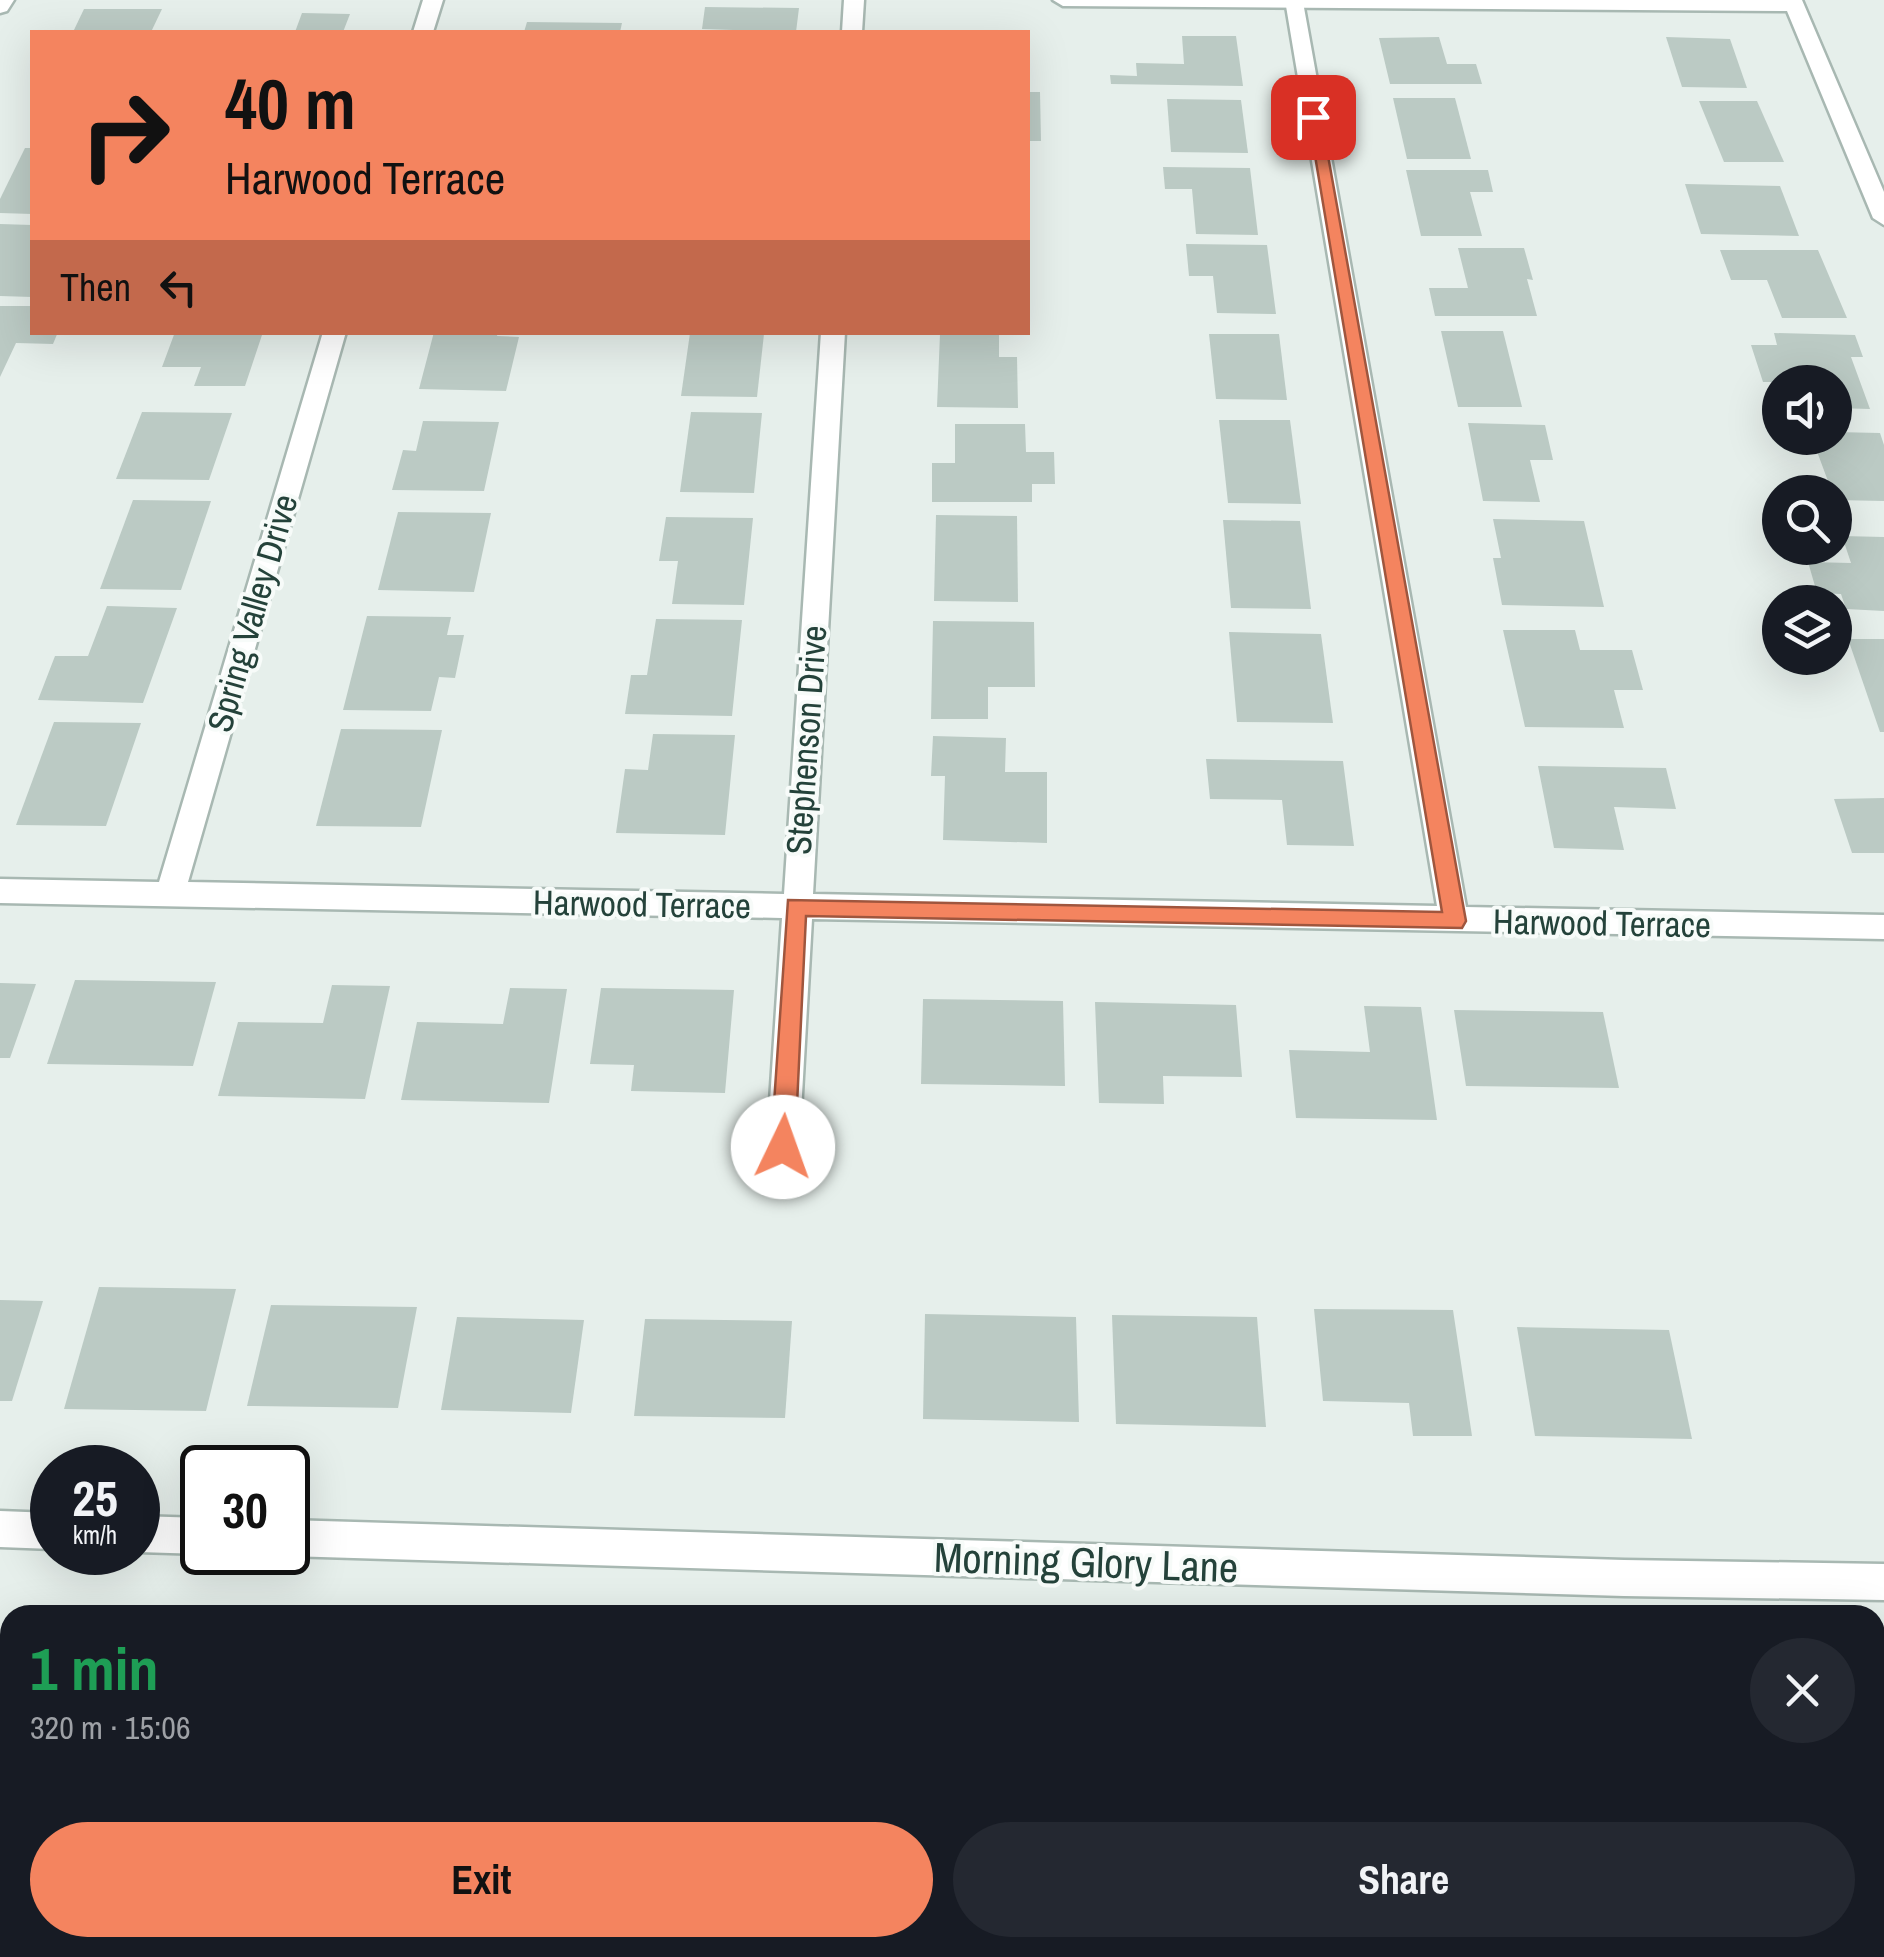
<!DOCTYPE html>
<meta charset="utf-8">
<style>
:root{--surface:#171b24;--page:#242831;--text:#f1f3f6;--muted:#9ea1a6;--accent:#f4845f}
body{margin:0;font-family:"Archivo Narrow",sans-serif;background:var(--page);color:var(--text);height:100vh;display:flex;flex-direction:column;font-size:38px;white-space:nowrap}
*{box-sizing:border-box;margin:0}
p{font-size:32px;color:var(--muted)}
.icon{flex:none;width:55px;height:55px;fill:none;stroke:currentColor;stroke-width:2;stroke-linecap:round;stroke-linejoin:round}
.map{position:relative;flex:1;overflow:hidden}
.sheet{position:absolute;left:0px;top:1605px;width:1885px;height:352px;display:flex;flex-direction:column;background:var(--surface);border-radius:30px 30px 0 0;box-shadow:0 10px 40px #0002}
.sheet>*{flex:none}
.banner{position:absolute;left:30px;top:30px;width:1000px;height:305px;border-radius:0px;box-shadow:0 10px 40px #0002;background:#f4845f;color:#111;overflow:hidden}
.controls{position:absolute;left:1762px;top:365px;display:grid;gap:20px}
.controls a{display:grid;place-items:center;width:90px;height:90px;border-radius:50%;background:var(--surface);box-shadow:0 10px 40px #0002;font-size:50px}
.speed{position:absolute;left:30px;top:1445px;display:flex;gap:20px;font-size:50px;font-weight:700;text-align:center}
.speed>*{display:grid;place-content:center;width:130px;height:130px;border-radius:50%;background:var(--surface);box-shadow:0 10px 40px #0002;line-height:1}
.speed small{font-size:25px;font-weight:400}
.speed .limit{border:5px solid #111;border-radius:15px;background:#fff;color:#111}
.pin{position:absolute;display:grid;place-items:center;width:85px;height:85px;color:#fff;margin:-42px;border-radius:20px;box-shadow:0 5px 15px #0006}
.me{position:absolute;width:110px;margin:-55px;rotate:3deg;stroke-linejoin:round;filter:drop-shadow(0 0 8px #0008)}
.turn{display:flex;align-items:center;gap:35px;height:210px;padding:0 30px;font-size:45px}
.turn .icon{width:130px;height:130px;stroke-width:2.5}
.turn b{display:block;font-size:70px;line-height:85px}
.then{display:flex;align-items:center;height:95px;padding:0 30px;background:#0003;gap:20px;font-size:38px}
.round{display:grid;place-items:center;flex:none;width:105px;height:105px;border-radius:52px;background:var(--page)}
.summary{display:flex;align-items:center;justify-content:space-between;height:170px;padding:0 30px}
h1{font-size:60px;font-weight:700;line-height:75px;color:#1e9e55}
.action{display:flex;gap:20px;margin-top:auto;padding:20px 30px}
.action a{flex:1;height:115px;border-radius:60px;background:var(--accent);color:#111;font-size:40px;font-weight:700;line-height:115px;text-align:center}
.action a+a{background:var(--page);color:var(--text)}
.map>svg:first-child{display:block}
.building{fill:#bbcac4}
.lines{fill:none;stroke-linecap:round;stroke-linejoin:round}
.minor-casing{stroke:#a8b8b2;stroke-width:5}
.tertiary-casing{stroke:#a8b8b2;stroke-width:5}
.minor{fill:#fff;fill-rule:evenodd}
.tertiary{fill:#fff;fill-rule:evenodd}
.route{fill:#f4845f;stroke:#9f563e;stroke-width:2.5}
.labels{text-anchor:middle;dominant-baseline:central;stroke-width:8;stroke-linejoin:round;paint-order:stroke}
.street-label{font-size:35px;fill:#24423a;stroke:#f7fbf9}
.near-street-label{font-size:42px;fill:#24423a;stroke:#f7fbf9}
</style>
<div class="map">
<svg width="1884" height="1957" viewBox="0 0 1884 1957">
<rect width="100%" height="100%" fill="#e6efeb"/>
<g class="building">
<polygon points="705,7 799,8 796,32 702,29"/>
<polygon points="84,9 162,9 151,32 73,32"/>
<polygon points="302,13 350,14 343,32 295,32"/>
<polygon points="527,22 622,23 620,32 524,32"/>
<polygon points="1182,36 1236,36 1243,86 1111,84 1110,75 1137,76 1136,63 1184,64"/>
<polygon points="1439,37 1447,64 1476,64 1482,84 1390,84 1379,38"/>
<polygon points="1666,37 1730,39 1747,88 1682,87"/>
<polygon points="1028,92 1040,92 1041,141 1028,141"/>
<polygon points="1393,98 1455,98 1471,159 1407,159"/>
<polygon points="1167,99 1241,100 1248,153 1171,152"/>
<polygon points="1699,101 1757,101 1784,162 1724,162"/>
<polygon points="25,148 32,148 32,214 0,213 0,199"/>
<polygon points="1163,167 1250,168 1258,235 1196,234 1192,189 1165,189"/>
<polygon points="1406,170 1488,170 1493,192 1470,192 1482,236 1421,236"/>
<polygon points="1685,184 1780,186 1799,236 1701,234"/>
<polygon points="0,224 32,225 32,297 0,296"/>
<polygon points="1186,244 1267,245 1276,314 1217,313 1213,276 1189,276"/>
<polygon points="1458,248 1524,248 1533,280 1527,279 1537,316 1435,316 1429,288 1468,288"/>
<polygon points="1720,250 1818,250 1847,318 1782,318 1767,280 1731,280"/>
<polygon points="0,306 32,306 32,332 58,332 53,344 16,343 0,377"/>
<polygon points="1441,331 1503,331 1522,407 1458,407"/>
<polygon points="175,332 263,332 245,386 194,386 201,367 162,367"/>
<polygon points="434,332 498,332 497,336 519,337 506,391 419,389"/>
<polygon points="690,333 764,334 757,397 681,396"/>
<polygon points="1774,333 1855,335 1863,357 1851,357 1870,409 1835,408 1835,382 1763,382 1751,345 1777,345"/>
<polygon points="940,334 999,335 999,357 1017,357 1018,408 937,407"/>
<polygon points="1209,334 1279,334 1287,400 1216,399"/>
<polygon points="142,412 232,413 209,480 116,479"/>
<polygon points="691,412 762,413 754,493 680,492"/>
<polygon points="1219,420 1290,420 1301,504 1228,503"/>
<polygon points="423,421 499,422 484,491 392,490 403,450 416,451"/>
<polygon points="1468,423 1545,425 1553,460 1530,460 1540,502 1483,501"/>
<polygon points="955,424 1025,424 1026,452 1054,452 1055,484 1032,484 1032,502 932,502 932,463 955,463"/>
<polygon points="1835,432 1880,433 1884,445 1884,501 1835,500 1812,438 1835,438"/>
<polygon points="133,500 211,501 181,590 100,589"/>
<polygon points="398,512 491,513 474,592 378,590"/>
<polygon points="936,515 1017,516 1018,602 934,601"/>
<polygon points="666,517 753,518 744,605 672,604 678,561 659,561"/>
<polygon points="1493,519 1584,521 1604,607 1502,605 1493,558 1501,558"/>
<polygon points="1223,520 1300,521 1311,609 1231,608"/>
<polygon points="1842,536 1884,537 1884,611 1846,609 1841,594 1817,593 1808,562 1851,563"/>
<polygon points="107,606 177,608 143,703 38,700 55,656 88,656"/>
<polygon points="367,616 451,617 447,635 464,635 455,678 439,677 431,711 343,710"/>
<polygon points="656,619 742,620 732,716 625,714 631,675 647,675"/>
<polygon points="933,621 1034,622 1035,687 988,687 988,719 931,719"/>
<polygon points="1503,630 1575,630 1580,650 1632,650 1643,690 1614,690 1624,728 1525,727"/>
<polygon points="1229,632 1321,634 1333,723 1237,722"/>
<polygon points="1848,639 1884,639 1884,732 1880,732"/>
<polygon points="54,722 141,723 106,826 16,825"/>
<polygon points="341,729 442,730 421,827 316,826"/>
<polygon points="653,734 735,735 725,835 616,833 625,769 648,770"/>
<polygon points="933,736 1006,738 1005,772 1047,772 1047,843 943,840 945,776 931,776"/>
<polygon points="1206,759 1343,761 1354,846 1287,845 1282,800 1210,799"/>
<polygon points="1538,766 1666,768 1676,809 1614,807 1624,850 1554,848"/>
<polygon points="1884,798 1884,853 1852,853 1834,799"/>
<polygon points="75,980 216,982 193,1066 47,1064"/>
<polygon points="0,983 36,984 10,1058 0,1058"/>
<polygon points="332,985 390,986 365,1099 218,1096 238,1022 323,1023"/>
<polygon points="510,988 567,989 549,1103 401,1100 417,1022 503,1024"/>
<polygon points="601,988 734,990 725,1093 631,1091 634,1065 590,1064"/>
<polygon points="923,999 1063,1001 1065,1086 921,1084"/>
<polygon points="1095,1002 1236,1005 1242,1077 1163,1076 1164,1104 1099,1103"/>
<polygon points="1364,1006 1421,1007 1437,1120 1296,1118 1289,1050 1370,1052"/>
<polygon points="1454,1010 1603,1012 1619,1088 1466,1086"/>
<polygon points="99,1287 236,1289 206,1411 64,1409"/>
<polygon points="0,1300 43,1301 12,1401 0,1401"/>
<polygon points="271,1305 417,1307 398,1408 247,1406"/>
<polygon points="1314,1309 1453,1310 1472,1436 1413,1436 1409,1403 1323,1401"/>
<polygon points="925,1314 1076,1317 1079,1422 923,1419"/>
<polygon points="1112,1315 1257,1317 1266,1427 1116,1424"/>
<polygon points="457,1317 584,1320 571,1413 441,1410"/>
<polygon points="645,1319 792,1321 785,1418 634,1416"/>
<polygon points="1517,1327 1669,1330 1692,1439 1535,1436"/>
<rect x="0" y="1718" width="10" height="137"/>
</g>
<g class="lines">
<defs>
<g id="minor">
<polygon points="0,0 14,0 7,11 0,13"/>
<polygon points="423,0 443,0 433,32 413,32"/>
<polygon points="844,0 864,0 862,32 842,32"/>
<polygon points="1285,0 1303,2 1466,907 1884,915 1884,939 812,919 799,1147 794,1157 783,1161 772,1157 767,1147 782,918 0,903 0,879 159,882 323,332 346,332 188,882 784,894 821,332 845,332 813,894 1437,906"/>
<polygon points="0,1511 52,1513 52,1549 0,1547"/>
<polygon points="138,1516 202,1518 202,1552 206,1552 202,1554 138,1552"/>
<polygon points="288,1520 1624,1560 1884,1564 1884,1600 1624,1596 288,1556 280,1552 288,1552"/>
</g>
<polygon id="tertiary" points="1053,0 1802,0 1884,192 1884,225 1873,218 1787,11 1063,6"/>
</defs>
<use href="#minor" class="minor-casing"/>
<use href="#tertiary" class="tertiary-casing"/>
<use href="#minor" class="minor"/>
<use href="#tertiary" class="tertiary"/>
</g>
<polygon class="route" points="1308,114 1321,117 1466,921 1462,928 806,916 795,1147 791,1154 783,1158 774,1154 771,1147 788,900 1442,912"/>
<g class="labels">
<g class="street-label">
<text transform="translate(252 613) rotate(-74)">Spring Valley Drive</text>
<text transform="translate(806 740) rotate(-86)">Stephenson Drive</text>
<text transform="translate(642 904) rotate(1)">Harwood Terrace</text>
<text transform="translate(1602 923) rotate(1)">Harwood Terrace</text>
</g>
<g class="near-street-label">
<text transform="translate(1086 1562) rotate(2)">Morning Glory Lane</text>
</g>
</g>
</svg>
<div class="controls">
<a><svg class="icon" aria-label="sound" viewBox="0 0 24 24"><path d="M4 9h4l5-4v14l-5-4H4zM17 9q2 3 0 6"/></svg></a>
<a><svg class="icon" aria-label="search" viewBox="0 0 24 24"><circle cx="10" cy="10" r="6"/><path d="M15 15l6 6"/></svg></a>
<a><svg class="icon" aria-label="layers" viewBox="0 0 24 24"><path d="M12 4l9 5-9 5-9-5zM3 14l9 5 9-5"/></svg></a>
</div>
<div class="speed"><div>25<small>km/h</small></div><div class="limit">30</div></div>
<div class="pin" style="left:1313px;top:117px;background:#d93025"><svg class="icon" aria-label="arrive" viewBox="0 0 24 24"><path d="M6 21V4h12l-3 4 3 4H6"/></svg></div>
<svg class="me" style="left:783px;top:1147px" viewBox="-20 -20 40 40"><circle r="19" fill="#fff"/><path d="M0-13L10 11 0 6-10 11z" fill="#f4845f"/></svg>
<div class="banner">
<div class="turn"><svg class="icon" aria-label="right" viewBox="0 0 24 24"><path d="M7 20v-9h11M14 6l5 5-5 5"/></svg><div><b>40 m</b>Harwood Terrace</div></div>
<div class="then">Then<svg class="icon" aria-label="left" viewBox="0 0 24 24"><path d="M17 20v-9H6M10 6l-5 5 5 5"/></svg></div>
</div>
<section class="sheet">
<div class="summary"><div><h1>1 min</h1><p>320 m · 15:06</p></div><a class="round"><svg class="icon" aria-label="close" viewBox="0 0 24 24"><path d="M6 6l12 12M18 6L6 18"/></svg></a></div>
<div class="action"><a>Exit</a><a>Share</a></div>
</section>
</div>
